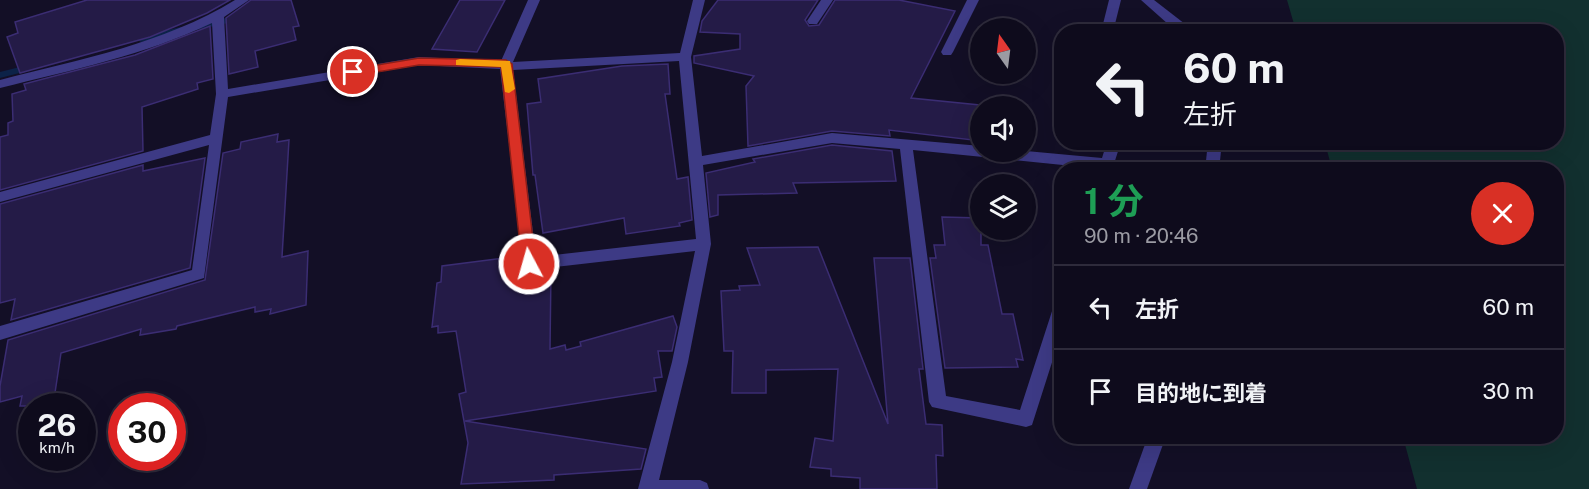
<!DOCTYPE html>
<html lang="ja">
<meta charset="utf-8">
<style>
:root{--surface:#0e0b1c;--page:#171425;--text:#f1f3f6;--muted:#9b9ba3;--line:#2e2b3b}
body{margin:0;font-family:"Public Sans","Noto Sans JP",sans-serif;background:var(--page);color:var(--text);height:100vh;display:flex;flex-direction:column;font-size:22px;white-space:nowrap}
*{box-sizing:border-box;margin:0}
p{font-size:20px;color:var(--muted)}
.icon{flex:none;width:33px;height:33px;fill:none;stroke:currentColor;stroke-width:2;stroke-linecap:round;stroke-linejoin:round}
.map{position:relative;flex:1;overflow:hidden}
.side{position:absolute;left:1054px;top:162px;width:510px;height:282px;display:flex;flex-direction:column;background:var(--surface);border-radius:24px;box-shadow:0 6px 24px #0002,0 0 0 2px var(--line)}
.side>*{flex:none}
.hud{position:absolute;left:1054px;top:24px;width:510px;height:126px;border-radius:24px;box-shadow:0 6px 24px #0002,0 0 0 2px var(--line);background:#0e0b1c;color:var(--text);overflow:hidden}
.needle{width:39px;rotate:346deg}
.controls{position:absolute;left:970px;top:18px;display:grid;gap:12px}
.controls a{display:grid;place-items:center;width:66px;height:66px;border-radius:50%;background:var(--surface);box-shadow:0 6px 24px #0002,0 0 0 2px var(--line);font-size:30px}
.speed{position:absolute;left:18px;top:393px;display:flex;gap:12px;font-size:30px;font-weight:700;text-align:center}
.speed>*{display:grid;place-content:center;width:78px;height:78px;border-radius:50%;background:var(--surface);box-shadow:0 6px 24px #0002,0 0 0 2px var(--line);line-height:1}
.speed small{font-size:15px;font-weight:400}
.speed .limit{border:9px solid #d22;background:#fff;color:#111}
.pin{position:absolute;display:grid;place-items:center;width:51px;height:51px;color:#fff;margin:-26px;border:3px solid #fff;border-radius:50%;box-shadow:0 2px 6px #0007}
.me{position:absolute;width:66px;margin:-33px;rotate:354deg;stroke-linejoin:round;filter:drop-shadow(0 0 4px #0008)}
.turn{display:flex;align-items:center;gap:21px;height:126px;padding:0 30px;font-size:27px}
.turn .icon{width:78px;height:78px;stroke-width:2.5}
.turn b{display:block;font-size:42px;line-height:51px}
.round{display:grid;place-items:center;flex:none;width:63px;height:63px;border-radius:32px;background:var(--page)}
.overview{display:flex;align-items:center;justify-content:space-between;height:102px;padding:0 30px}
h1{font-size:36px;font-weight:700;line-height:45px;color:#1e9e55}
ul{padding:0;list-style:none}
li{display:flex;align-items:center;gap:18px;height:84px;padding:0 30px;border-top:2px solid var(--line)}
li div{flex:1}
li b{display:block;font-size:22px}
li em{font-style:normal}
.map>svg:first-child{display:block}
.green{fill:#12302f}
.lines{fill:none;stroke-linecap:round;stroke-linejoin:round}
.stream{fill:#0c2248;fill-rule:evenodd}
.building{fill:#241b47;stroke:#3b2d73;stroke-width:1.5}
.minor{fill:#3d3a85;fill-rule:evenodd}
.route{fill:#d93025;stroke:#8d1f18;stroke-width:1.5}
.slow{fill:#f59e0b}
</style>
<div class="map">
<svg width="1589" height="489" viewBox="0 0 1589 489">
<rect width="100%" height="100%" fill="#130f26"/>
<polygon class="green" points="1287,0 1589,0 1589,489 1417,489 1403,437 1557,436 1557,170 1332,169 1325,143 1557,142 1557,32 1296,31"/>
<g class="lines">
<g class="stream">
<polygon points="253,0 262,0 232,22 196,30 192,27 193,25 226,18"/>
<polygon points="181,27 185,30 184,32 141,42 137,39 138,37"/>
<polygon points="32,64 35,65 35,69 0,78 0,72"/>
</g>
</g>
<g class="building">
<polygon points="87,0 230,0 207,13 150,37 20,73 7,37 18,33 15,22"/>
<polygon points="251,0 291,0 299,26 293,27 296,40 255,51 258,67 229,74 226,18"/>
<polygon points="460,0 505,0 477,52 432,49"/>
<polygon points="718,0 818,0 805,20 809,26 819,25 835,0 899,0 955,11 911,98 990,106 981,106 981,141 889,130 890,136 832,131 748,146 746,86 754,76 694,63 694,56 740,49 740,34 700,32 702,21"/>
<polygon points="210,26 213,79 197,83 198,89 142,107 143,151 0,190 0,137 8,135 8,123 13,121 12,94 26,90 24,84 135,55"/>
<polygon points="668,64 670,94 665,94 677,179 688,177 692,220 679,223 680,226 626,234 624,218 543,233 535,175 533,175 527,104 541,102 538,79 622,66"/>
<polygon points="278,134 277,142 289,140 282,257 308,251 306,305 270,314 271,309 255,312 255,307 177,326 176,329 140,335 141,329 61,353 53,406 20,406 22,396 0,402 0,386 8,340 205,280 223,153 240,149 241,142"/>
<polygon points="832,145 892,151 896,181 793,183 797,193 718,195 718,215 710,217 706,173 755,162 753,159"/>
<polygon points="205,158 190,268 11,320 15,299 0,303 0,204 143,165 143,171"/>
<polygon points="942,217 981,218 981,245 988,245 1002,314 1013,314 1023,360 1016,359 1018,367 945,368 930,258 936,258 934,245 945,245"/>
<polygon points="818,247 888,424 874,258 910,258 923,369 919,369 926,424 942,425 943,456 936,455 937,489 860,489 860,478 831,476 831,469 810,467 815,438 833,441 838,369 766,370 766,393 732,393 733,351 724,351 721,291 740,290 739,286 760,285 747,248"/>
<polygon points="520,256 523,270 529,272 551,270 550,349 565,345 566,350 581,346 580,342 673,316 677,327 672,351 658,351 662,377 654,378 656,391 465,421 646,449 641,469 554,475 554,480 461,484 468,443 459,394 466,392 456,331 438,333 438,326 432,327 437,283 441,282 442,266"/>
</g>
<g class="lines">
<g class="minor">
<path d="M235,0H249L224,17L228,89L419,57L501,61L528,0H540L513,62L680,53L693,0H705L691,57L702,156L832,133L981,146V152L1026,151L1102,158L1107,142H1121L1112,170L913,150L946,396L1020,410L1054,305L1056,300L1062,299V331L1032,425L1026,427L932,407L929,402L900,149L832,143L703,165L711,244L688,362L659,480H700L707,483L709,489H638L672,362L695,251L529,270L524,268L500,69L419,65L228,97L204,278L0,340V326L192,270L209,145L0,202V192L210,135L216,94L212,23C145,55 72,70 0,88V80C81,59 163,44 235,0ZM679,61L696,239L536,257L513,70Z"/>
<polygon points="821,0 833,0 817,24 809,24 807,21"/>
<polygon points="967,0 979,0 953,52 951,55 943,55 941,52"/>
<polygon points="1109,0 1121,0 1113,32 1101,32"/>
<polygon points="1141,0 1154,0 1185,24 1189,32 1177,32"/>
<polygon points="1208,142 1222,142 1219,170 1205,170"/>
<polygon points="1148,436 1166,436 1147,489 1129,489"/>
</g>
</g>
<polygon class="route" points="419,58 506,60 512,64 536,264 534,268 524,268 522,264 501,67 419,65 353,76 347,72 353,69"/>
<polygon class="slow" points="460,59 510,61 515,89 509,93 505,92 501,67 456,65 456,60"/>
</svg>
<div class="controls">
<a><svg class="needle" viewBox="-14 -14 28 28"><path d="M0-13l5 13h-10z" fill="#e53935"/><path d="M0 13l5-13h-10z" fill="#9b9ba3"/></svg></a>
<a><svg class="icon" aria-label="sound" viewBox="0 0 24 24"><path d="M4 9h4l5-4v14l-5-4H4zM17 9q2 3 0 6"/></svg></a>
<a><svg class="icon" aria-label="layers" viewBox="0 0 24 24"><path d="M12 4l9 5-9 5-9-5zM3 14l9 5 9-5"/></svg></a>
</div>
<div class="speed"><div>26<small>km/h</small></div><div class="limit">30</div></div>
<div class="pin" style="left:353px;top:72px;background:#d93025"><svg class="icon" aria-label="arrive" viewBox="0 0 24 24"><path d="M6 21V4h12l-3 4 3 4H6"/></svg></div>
<svg class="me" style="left:529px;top:264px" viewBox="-20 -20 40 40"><circle r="17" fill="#d93025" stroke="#fff" stroke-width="3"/><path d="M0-11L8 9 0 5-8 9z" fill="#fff"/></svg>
<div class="hud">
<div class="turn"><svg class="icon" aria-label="left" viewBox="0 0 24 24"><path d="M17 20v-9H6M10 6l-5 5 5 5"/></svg><div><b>60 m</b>左折</div></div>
</div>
<section class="side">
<div class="overview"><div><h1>1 分</h1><p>90 m · 20:46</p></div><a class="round" style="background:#d93025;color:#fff"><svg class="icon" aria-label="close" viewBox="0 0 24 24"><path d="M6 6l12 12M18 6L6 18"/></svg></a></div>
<ul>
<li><svg class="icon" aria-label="left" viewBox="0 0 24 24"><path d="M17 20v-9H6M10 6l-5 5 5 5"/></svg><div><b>左折</b></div><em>60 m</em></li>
<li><svg class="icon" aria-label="arrive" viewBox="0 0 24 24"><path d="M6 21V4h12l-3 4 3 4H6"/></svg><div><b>目的地に到着</b></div><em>30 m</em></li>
</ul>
</section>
</div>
